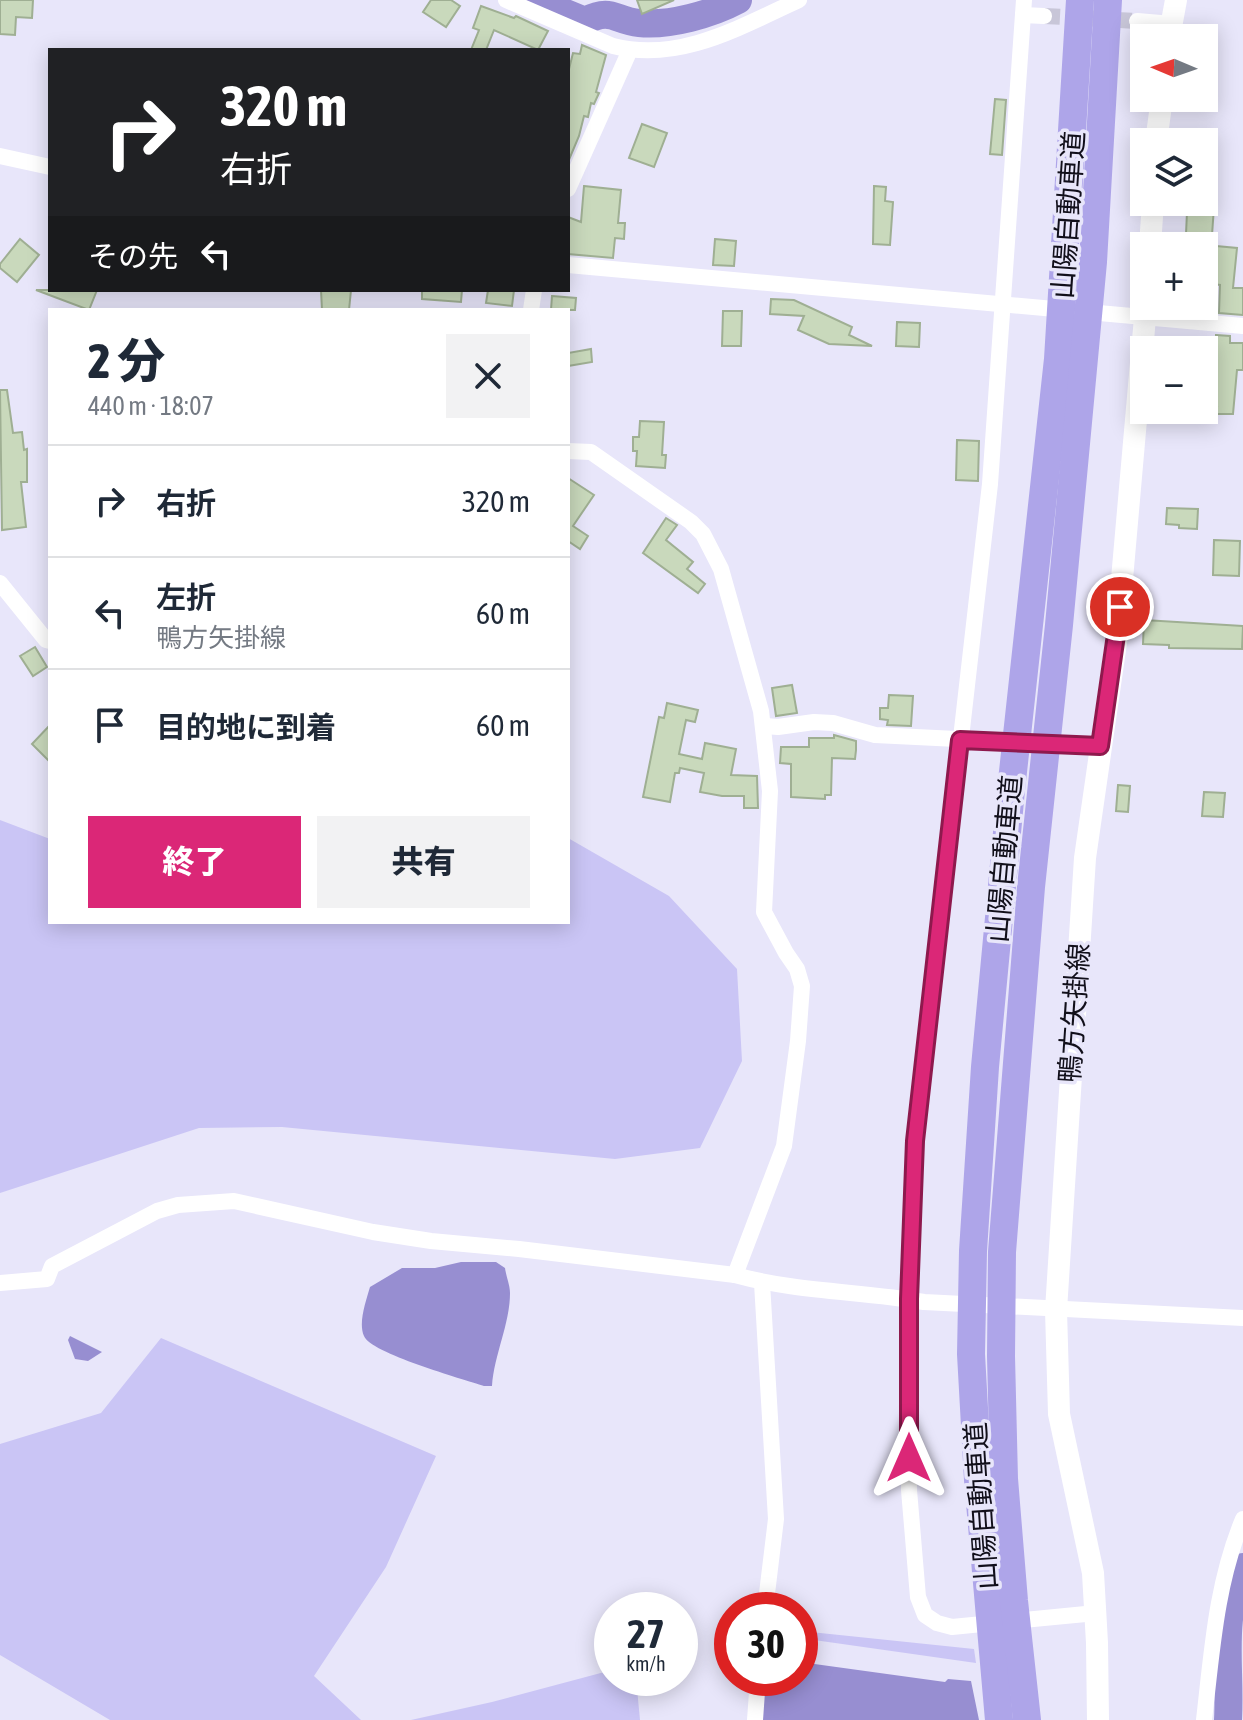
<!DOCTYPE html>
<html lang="ja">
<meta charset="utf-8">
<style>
:root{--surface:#fff;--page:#f2f2f3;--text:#1f2937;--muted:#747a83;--line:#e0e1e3;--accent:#db2777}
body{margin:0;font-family:"Asap Condensed","Noto Sans JP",sans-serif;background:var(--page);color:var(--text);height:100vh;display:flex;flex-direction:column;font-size:30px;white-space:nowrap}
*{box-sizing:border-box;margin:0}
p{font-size:26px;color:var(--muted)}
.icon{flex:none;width:44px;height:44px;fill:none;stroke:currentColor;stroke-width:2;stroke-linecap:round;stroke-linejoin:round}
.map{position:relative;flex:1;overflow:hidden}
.drawer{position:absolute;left:48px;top:308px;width:522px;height:616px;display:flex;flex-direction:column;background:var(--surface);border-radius:0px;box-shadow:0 4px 20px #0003}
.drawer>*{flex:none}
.banner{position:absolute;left:48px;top:48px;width:522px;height:244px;border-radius:0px;box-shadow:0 4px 20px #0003;background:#202124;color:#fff;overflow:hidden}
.needle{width:52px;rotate:272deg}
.fabs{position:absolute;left:1130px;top:24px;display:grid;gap:16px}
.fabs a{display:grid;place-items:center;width:88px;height:88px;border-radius:0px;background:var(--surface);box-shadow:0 4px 20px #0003;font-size:40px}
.speed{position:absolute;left:594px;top:1592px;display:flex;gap:16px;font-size:40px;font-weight:700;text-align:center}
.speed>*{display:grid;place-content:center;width:104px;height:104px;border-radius:50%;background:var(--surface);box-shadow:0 4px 20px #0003;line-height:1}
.speed small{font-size:20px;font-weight:400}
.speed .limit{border:12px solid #d22;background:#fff;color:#111}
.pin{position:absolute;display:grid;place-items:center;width:68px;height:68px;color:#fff;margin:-34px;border:4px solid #fff;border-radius:50%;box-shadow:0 2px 8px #0007}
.me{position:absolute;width:88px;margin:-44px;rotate:0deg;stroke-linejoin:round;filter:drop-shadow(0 0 6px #0008)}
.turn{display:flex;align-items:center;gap:28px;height:168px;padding:0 40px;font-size:36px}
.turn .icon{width:104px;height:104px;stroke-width:2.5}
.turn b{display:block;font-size:56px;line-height:68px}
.then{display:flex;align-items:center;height:76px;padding:0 40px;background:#0003;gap:16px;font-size:30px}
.round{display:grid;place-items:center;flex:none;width:84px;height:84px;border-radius:0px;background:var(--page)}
.head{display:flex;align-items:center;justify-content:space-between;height:136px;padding:0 40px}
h1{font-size:48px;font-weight:800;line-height:60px}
.button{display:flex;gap:16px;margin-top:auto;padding:16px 40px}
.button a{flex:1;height:92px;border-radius:0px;background:var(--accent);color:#fff;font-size:32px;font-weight:800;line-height:92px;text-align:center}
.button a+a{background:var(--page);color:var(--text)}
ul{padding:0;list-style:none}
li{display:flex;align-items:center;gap:24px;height:112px;padding:0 40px;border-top:2px solid var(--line)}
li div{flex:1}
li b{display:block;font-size:30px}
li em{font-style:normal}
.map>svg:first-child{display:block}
.green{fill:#cac5f5}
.water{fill:#978ed1}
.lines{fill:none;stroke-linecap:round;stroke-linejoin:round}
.river{stroke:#978ed1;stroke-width:28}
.building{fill:#c9d9bc;stroke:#9faf93;stroke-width:2}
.minor-tunnel{stroke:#c8c6d8;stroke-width:16;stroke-dasharray:16 8;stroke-linecap:butt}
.minor{stroke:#fff;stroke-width:16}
.secondary{stroke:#fff;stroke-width:22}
.motorway{stroke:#aea5e9;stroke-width:28}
.route-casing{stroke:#8e194d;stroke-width:20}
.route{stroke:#db2777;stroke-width:14}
.labels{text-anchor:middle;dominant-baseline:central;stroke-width:7;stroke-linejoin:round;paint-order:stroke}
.street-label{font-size:28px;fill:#110f1a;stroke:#e8e6fa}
</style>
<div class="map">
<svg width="1243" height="1720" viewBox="0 0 1243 1720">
<rect width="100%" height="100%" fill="#e8e6fa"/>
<g class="green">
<polygon points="0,820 50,839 50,922 568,922 568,838 669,896 737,969 742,1061 700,1148 615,1159 282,1127 199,1128 0,1193"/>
<polygon points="161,1338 436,1456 386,1567 314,1676 361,1720 110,1720 0,1655 0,1444 101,1413"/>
<polygon points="801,1631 974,1649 976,1663 800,1638"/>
<polygon points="612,1670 612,1678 636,1678 640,1720 411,1720 492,1702"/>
</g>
<g class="water">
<path d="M461,1262H496L505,1268C506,1276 510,1285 510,1293C510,1324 494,1355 492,1386H484C463,1379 370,1353 364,1336C358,1323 366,1301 370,1287L402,1268H435Z"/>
<polygon points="70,1336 102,1352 88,1361 75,1359 68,1340"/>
<polygon points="800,1662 945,1682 948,1679 971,1681 979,1720 762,1720 764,1678 800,1678"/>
</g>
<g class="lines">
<g class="river">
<path d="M534,0L585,21C612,7 615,21 639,23C670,26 712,14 738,0"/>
<path d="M1228,1720C1231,1664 1219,1621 1243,1567"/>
</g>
</g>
<g class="building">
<polygon points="0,0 33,0 32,18 16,17 15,35 0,34"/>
<polygon points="431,0 451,0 460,6 446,27 423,12"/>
<polygon points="637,0 674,0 642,14"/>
<polygon points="481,6 514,18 516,16 548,31 538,50 494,30 486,50 471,50 479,30 473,28"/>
<polygon points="582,45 606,55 596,92 599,93 594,104 591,103 588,117 584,116 579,136 568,162 568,73 573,53 580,54"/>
<polygon points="995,99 1006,100 1002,155 990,154"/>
<polygon points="642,124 667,133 654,167 629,158"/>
<polygon points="584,186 621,190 618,223 625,223 624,239 615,238 613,258 568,254 568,217 581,222"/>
<polygon points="874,186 886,187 885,201 893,202 890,245 873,244"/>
<polygon points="1192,206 1214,207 1212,235 1186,234 1187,212 1192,212"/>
<polygon points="20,239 39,255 17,282 0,268 0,264"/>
<polygon points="715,239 736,241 734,266 713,265"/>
<polygon points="1216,246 1237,248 1233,288 1243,288 1243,315 1219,313 1220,285 1212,284"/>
<polygon points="36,290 97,290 89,310"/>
<polygon points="321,290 351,290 349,310 322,310"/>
<polygon points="422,290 462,290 461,302 422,299"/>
<polygon points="488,290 514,290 512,306 486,303"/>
<polygon points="552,296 576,298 575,310 551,310"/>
<polygon points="771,299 794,300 852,327 849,335 872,346 829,344 798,330 804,316 770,314"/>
<polygon points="723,311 742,311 741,346 722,346"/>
<polygon points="897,322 920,323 919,347 896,346"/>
<polygon points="1216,335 1230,336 1230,343 1243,343 1243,370 1237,370 1233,414 1216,414 1217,407 1204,406 1204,340 1216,340"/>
<polygon points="591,349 592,362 568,366 568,353"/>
<polygon points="0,390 7,390 13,433 22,432 24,450 27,449 27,482 21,482 26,527 2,530"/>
<polygon points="640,421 664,422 662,455 666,455 665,468 636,466 637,451 633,451 633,437 639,437"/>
<polygon points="957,440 979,441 978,481 956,480"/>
<polygon points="568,478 594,495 573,526 588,536 580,549 568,541"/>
<polygon points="1167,508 1198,509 1197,529 1179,528 1179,525 1166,524"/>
<polygon points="666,518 677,525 666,540 693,562 687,569 705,584 698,593 643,553"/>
<polygon points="1214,540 1240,541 1239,576 1213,575"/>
<polygon points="1144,620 1243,626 1242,649 1169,648 1169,645 1143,644"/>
<polygon points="35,647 47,667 33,676 20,656"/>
<polygon points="792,685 797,713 776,716 772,688"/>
<polygon points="889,695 913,696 911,726 887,725 888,720 880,719 880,708 888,708"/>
<polygon points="667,703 698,710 695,722 686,720 679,754 702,759 705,743 736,749 731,775 757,776 758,808 744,808 744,796 722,796 700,792 704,773 680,768 679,773 675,773 670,802 643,797 659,717 664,718"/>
<polygon points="50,725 50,762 32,744"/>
<polygon points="834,735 856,741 856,750 855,759 832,758 831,795 825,795 825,799 791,797 791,764 780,763 781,747 809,747 809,738 834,738"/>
<polygon points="1118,785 1130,786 1128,812 1116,811"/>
<polygon points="1204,792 1225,793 1223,817 1202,816"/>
</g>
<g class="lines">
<polyline class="minor-tunnel" points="1044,16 1137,21"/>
<g class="minor">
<path d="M506,0L613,46C679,63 740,27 799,0"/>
<polyline points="1024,0 990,484 915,1141 909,1299 909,1490 918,1597 925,1615 937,1623 952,1627 1096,1613"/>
<polyline points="1023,15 1044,16"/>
<polyline points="1137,21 1172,24"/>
<polyline points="0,156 50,167"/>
<polyline points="568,189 630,50"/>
<polyline points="568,265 1243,326"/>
<polyline points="531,310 534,290"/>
<polyline points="568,451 591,452 691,522 703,534 721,569 761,711 770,791 764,912 786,953 797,969 802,986 798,1041 784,1146 735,1275"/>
<polyline points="0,583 46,640 50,641"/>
<polyline points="765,726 778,727 814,722 833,723 875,735 1100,746"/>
<path d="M0,1283L47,1279L52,1266L157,1211L178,1205L234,1201L373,1232L431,1241L519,1249L735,1275C796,1292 861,1291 924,1302L1243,1318"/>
<polyline points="762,1283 776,1519 765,1610"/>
<polyline points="755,1720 758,1678"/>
<path d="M1204,1720C1212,1651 1216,1584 1243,1519"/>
</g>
<g class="secondary">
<polyline points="1169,38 1176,0"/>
<polyline points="1156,142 1162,98"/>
<polyline points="1150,246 1153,202"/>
<polyline points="1098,1720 1097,1643 1093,1573 1059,1414 1056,1310 1085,858 1117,636 1146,306"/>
</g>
<g class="motorway">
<polyline points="999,1720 978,1480 971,1354 973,1251 985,1067 1011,790 1058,359 1080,0"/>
<polyline points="1027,1720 1014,1601 1004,1479 1001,1356 1002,1252 1031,887 1059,625 1093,262 1108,0"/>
</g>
</g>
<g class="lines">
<defs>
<polyline id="route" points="909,1458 909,1299 915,1141 960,740 1100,746 1120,607"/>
</defs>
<use href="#route" class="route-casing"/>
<use href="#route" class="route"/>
</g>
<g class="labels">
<g class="street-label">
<text transform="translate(1068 215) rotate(-86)">山陽自動車道</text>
<text transform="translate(1004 859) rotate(-85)">山陽自動車道</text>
<text transform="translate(1074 1013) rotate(-86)">鴨方矢掛線</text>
<text transform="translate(981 1506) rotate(-94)">山陽自動車道</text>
</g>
</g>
</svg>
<div class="fabs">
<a><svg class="needle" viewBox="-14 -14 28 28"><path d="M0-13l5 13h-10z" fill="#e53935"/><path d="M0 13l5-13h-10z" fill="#747a83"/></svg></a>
<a><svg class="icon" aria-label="layers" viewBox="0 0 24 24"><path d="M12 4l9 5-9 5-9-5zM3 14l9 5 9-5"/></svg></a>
<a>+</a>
<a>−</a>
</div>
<div class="speed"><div>27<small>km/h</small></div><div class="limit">30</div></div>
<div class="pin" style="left:1120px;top:607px;background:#d93025"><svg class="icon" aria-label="arrive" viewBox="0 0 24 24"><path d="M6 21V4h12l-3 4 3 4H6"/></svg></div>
<svg class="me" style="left:909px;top:1458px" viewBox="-20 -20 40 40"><path d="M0-17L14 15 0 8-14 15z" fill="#db2777" stroke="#fff" stroke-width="4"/></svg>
<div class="banner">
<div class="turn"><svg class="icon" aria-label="right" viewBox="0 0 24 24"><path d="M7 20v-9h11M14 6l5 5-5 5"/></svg><div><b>320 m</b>右折</div></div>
<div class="then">その先<svg class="icon" aria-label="left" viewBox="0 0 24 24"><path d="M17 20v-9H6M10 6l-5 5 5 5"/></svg></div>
</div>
<section class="drawer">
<div class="head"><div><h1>2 分</h1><p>440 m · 18:07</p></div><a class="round"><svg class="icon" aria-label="close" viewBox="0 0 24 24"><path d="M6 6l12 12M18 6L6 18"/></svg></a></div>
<ul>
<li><svg class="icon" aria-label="right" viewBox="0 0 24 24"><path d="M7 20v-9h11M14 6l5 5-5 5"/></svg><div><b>右折</b></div><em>320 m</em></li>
<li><svg class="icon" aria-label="left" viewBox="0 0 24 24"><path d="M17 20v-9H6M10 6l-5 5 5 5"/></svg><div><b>左折</b><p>鴨方矢掛線</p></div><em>60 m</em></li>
<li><svg class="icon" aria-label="arrive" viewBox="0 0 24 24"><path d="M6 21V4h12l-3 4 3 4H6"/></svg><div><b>目的地に到着</b></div><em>60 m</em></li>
</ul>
<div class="button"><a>終了</a><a>共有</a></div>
</section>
</div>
